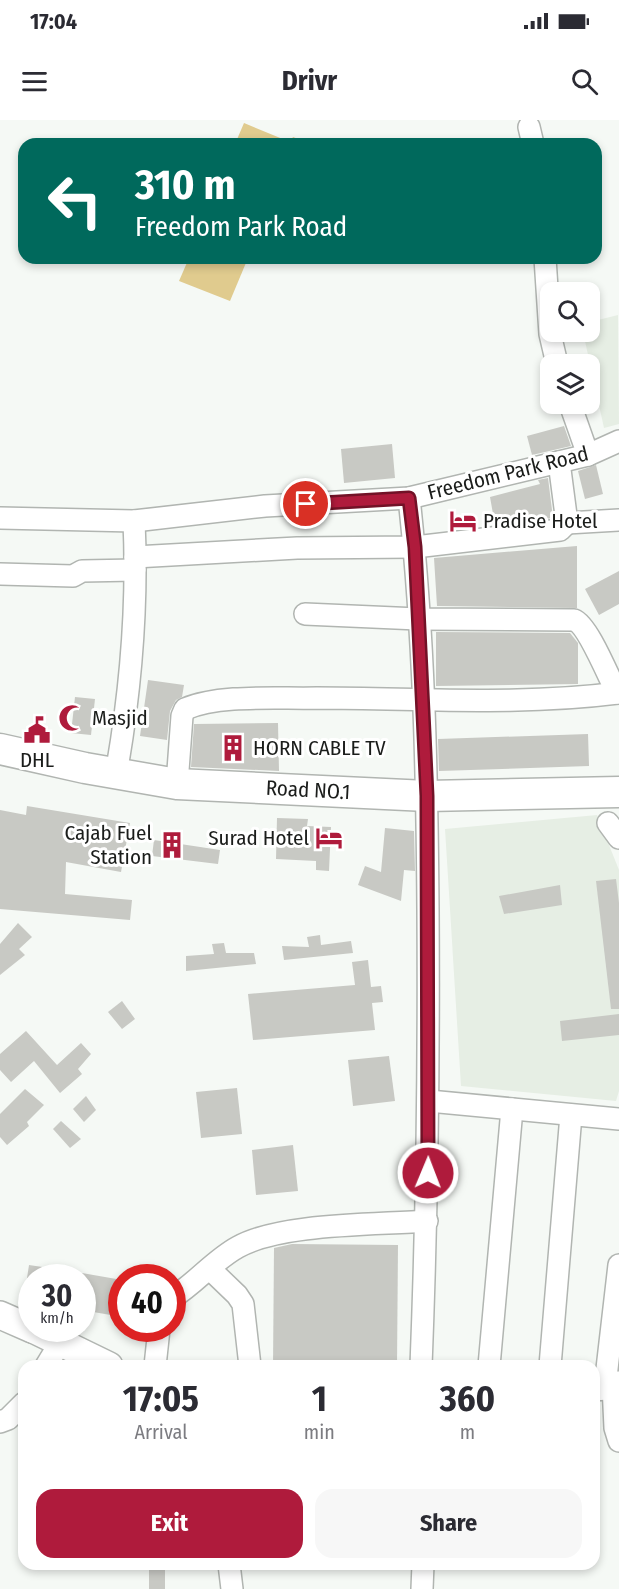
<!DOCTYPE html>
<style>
:root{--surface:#fff;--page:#f7f7f7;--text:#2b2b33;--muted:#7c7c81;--accent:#af1b3c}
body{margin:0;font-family:"Fira Sans Condensed",sans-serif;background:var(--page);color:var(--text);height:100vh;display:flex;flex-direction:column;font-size:22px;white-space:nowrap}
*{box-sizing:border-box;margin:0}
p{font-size:20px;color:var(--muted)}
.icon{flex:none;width:33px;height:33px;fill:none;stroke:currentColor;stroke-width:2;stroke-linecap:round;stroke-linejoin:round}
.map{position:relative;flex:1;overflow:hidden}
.side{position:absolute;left:18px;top:1240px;width:582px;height:210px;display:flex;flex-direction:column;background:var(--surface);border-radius:18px;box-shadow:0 3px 9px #0003}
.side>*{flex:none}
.top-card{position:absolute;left:18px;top:18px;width:584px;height:126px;border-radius:18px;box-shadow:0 3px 9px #0003;background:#00695c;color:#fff;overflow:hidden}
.controls{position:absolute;left:540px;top:162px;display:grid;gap:12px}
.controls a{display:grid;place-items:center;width:60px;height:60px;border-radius:12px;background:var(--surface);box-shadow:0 3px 9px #0003;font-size:30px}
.speed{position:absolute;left:18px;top:1144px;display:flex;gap:12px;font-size:30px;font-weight:700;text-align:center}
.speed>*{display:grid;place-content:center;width:78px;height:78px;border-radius:50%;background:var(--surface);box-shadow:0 3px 9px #0003;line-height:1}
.speed small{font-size:15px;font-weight:400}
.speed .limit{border:9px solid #d22;background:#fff;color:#111}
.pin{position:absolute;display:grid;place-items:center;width:51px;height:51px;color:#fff;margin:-26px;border:3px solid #fff;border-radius:50%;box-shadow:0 2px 6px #0007}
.me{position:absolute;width:66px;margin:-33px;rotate:1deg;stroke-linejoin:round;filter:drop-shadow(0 0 4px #0008)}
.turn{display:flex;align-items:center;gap:21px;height:126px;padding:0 18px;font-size:27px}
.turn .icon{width:78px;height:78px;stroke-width:2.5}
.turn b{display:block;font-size:42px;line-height:51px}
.eta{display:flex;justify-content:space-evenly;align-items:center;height:102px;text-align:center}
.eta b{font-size:36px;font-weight:700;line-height:42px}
.button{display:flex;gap:12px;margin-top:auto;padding:12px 18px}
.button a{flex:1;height:69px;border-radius:18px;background:var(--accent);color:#fff;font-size:24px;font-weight:700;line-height:69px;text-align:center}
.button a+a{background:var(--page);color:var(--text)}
.status{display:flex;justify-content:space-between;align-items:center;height:42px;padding:0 30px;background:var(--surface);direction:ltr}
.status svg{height:16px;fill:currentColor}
header{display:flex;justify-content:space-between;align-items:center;height:78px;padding:0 18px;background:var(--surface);font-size:27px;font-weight:700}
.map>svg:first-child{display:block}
.built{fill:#e6eee4}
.pitch{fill:#e0cb8e}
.building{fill:#c8c9c4}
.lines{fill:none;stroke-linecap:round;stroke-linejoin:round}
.minor-casing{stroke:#b1b5b1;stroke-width:24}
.major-casing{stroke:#b1b5b1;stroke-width:30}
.highway-casing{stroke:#b1b5b1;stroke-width:33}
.minor{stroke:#fff;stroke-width:21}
.major{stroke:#fff;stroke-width:27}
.highway{stroke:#fff;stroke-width:30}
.route-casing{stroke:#721227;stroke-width:15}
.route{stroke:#af1b3c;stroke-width:10}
.labels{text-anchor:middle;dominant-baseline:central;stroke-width:6;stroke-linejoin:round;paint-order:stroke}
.street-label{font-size:21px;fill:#1b1d1b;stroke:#fff}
.poi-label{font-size:21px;fill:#1b1d1b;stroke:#fff;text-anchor:start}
</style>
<div class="status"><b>17:04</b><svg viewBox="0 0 49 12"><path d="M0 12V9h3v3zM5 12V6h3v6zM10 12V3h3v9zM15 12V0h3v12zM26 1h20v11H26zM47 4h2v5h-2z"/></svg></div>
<header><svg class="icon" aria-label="menu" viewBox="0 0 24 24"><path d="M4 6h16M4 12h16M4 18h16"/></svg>Drivr<svg class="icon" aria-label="search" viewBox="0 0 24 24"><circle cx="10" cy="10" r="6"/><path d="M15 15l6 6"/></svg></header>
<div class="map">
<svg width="619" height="1469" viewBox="0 0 619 1469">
<rect width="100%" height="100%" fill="#f5f9f5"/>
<g class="built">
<polygon points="618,195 619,304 604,308 583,212 590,212 590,202"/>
<polygon points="597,695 619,750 619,971 616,981 461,966 445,709"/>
</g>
<g class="pitch">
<polygon points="244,3 290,22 293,17 311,24 235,24"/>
<polygon points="189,138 248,138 230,181 179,161"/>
</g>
<g class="building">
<polygon points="564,306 571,326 532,335 527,316"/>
<polygon points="392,324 395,358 344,363 341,329"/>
<polygon points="596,345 603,374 585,379 578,351"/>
<polygon points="548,358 553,398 495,405 490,377 540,364 538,360"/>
<polygon points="577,426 577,488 437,486 434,438"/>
<polygon points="619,451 619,484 599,495 585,469"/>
<polygon points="436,512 570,513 578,523 578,564 436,566"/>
<polygon points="148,560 184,565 182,577 176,580 170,591 167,620 140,616"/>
<polygon points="75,577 95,579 91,615 71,613"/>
<polygon points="278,603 279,651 191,647 194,604"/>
<polygon points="588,614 589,646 439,651 438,619"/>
<polygon points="27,686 130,703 121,752 66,742 65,774 132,780 130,800 0,789 0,690 26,695"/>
<polygon points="277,698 308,699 307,706 331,707 329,751 316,750 316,741 276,739"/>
<polygon points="385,708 414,711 415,751 404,750 401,781 358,765 365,746 381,752"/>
<polygon points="154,720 220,730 218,744 152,736"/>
<polygon points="616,759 619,783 619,889 611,889 596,761"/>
<polygon points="560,765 562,785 504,794 499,776"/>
<polygon points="18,803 32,817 19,829 25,835 0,855 0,824"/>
<polygon points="320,815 321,825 351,821 353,833 284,840 282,826 309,827 307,817"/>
<polygon points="224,823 226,833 254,833 256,844 186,851 186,836 214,834 212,824"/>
<polygon points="368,840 371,867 381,866 383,882 372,883 375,910 253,920 248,874 355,865 352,842"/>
<polygon points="122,881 135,899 122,909 108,892"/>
<polygon points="619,894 619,915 562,921 560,901"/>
<polygon points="26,911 57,945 81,923 91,934 78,949 82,954 60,973 34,941 11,962 0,950 0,934"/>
<polygon points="389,936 395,981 353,986 348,940"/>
<polygon points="237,968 242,1014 201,1018 196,972"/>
<polygon points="25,969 44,985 27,1002 29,1006 7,1025 0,1017 0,994"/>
<polygon points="86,976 96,990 84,1002 73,989"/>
<polygon points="61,1001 81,1019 70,1028 53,1009"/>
<polygon points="293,1025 298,1071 256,1075 252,1030"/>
<polygon points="292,1124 398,1125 397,1246 273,1246 274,1128"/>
<polygon points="29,1145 69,1151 69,1158 27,1158"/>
<polygon points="82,1153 122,1160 122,1197 82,1190"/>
<rect x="149" y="1444" width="16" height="25"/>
</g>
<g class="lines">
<defs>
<g id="minor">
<polyline points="529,7 533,24"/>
<polyline points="545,138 550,214 557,244"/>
<polyline points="570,284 588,335"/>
<path d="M409,378C424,514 427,652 428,789C429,942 427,1094 421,1246"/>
<polyline points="0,398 134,401 265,386 409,378 588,335 619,321"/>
<polyline points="567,403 619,400"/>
<polyline points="135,437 297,428 415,427 560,410 567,403 559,342"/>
<polyline points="0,454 73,456 82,451 135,450"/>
<path d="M305,494L418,499L574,500C588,505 609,558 617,573"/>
<path d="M116,654C131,569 138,487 134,401"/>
<path d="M177,664L182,596L185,589C220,574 278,579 317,578C418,578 519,586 619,573"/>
<polyline points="608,703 619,718"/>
<polyline points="429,981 619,999"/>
<polyline points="210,1149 237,1175 243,1184 250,1246"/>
<path d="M172,1178C196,1163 214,1140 238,1127C281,1103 376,1105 427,1101"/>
<polyline points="46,1246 60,1223"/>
<polyline points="155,1246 159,1209"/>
<polyline points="489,1246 512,989"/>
<polyline points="550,1246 571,995"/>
<polyline points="613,1265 615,1308 619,1321"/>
<polyline points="605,1266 619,1145"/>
<polyline points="0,1302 8,1299 24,1283"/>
<polyline points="229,1444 232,1469"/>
<polyline points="422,1469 423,1444"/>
</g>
<g id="major">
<polyline points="0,1195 32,1209"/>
<polyline points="33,1209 109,1246"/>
<polyline points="594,1267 619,1265"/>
</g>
<polyline id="highway" points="0,629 85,648 177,664 427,676 619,672"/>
</defs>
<use href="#minor" class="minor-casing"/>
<use href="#major" class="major-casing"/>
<use href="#highway" class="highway-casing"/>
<use href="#minor" class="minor"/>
<use href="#major" class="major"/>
<use href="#highway" class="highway"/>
</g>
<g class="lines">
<defs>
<polyline id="route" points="306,384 409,378 415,427 427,676 428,1053"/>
</defs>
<use href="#route" class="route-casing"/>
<use href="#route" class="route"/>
</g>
<defs>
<symbol id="hotel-bare" viewBox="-9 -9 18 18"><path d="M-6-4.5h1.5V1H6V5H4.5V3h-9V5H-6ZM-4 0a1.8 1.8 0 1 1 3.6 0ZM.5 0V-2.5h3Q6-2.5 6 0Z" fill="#af1b3c" stroke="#fff" stroke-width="2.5" paint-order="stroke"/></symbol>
<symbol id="mosque-bare" viewBox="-9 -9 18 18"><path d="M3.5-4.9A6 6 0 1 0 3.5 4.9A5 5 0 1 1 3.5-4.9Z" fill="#af1b3c" stroke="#fff" stroke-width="2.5" paint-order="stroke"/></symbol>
<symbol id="civic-bare" viewBox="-9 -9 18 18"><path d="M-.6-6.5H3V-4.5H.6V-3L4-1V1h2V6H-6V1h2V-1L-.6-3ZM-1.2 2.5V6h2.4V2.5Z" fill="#af1b3c" stroke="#fff" stroke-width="2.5" paint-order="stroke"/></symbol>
<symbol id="building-bare" viewBox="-9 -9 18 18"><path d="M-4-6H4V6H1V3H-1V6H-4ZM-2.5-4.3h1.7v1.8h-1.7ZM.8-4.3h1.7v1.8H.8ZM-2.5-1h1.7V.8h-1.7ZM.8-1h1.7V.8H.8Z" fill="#af1b3c" stroke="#fff" stroke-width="2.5" paint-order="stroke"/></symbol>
</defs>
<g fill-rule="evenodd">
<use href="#hotel-bare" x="444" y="382" width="38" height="38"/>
<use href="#mosque-bare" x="53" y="579" width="38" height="38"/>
<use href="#civic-bare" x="18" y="591" width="38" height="38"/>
<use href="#building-bare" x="214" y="609" width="38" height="38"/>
<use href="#hotel-bare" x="310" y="699" width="38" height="38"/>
<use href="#building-bare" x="153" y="706" width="38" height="38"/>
</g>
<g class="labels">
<g class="street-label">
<text transform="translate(508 353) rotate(-14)">Freedom Park Road</text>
<text transform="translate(308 670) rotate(3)">Road NO.1</text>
</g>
<g class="poi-label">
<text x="483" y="401">Pradise Hotel</text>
<text x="92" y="598">Masjid</text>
<text x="253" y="628">HORN CABLE TV</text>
<text x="37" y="640" text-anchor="middle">DHL</text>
<text x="152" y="713" text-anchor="end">Cajab Fuel<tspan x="152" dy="24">Station</tspan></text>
<text x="309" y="718" text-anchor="end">Surad Hotel</text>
</g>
</g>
</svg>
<div class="controls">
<a><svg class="icon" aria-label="search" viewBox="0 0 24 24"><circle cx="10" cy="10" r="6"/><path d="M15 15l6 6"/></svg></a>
<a><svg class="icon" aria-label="layers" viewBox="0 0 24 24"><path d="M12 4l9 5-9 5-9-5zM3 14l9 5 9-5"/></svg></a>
</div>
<div class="speed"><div>30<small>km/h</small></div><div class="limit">40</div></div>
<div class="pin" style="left:306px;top:384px;background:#d93025"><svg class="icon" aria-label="arrive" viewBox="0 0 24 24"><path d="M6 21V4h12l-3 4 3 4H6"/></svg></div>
<svg class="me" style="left:428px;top:1053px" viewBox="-20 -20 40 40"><circle r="17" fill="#af1b3c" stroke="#fff" stroke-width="3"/><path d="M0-11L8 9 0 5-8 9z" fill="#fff"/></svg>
<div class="top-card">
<div class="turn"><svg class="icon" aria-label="left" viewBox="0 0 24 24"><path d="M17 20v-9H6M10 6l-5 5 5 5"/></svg><div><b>310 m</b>Freedom Park Road</div></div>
</div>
<section class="side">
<div class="eta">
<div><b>17:05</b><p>Arrival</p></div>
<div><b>1</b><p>min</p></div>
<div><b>360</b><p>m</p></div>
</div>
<div class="button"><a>Exit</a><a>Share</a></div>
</section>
</div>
